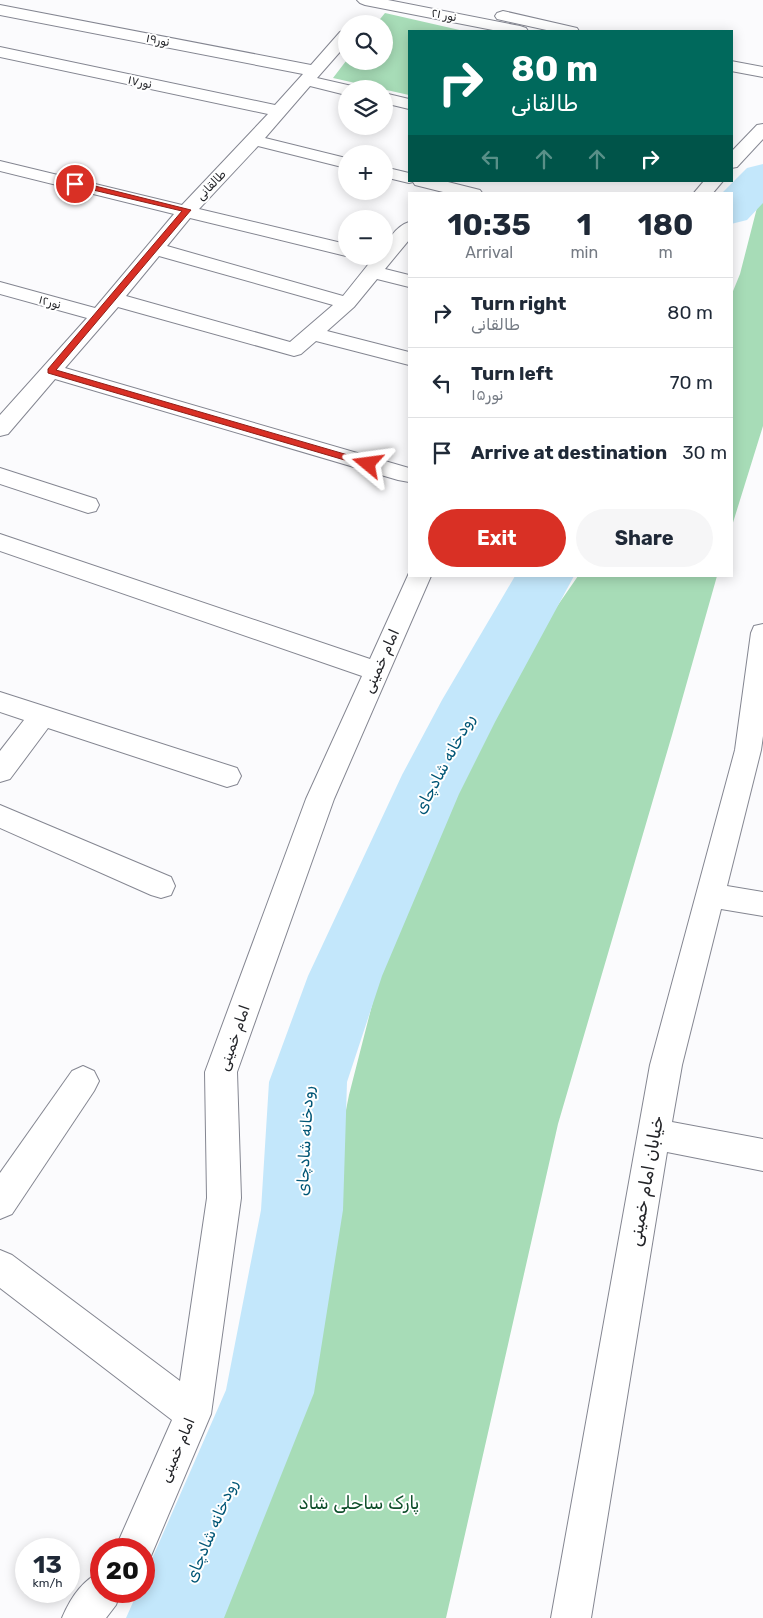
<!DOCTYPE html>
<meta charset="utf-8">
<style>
:root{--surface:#fff;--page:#f6f6f7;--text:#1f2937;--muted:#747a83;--line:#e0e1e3;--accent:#d93025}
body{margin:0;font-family:Rubik,"Noto Sans Arabic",sans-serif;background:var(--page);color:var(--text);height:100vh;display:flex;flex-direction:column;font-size:19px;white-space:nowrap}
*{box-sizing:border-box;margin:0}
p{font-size:16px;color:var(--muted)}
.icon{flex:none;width:28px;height:28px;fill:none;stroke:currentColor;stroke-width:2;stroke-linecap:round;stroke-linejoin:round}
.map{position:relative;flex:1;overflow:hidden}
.panel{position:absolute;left:408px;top:192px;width:325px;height:385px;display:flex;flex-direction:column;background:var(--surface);border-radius:0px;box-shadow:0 2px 12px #0003}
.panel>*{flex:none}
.top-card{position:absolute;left:408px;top:30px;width:325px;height:152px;border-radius:0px;box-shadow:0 2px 12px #0003;background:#00695c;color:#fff;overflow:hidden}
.buttons{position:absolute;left:338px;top:15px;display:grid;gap:10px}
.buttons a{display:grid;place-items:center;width:55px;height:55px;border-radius:50%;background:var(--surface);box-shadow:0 2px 12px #0003;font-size:25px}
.speed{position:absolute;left:15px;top:1538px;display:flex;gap:10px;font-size:25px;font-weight:700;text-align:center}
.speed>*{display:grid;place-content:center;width:65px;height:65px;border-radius:50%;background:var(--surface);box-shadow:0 2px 12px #0003;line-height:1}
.speed small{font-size:12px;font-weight:400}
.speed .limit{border:8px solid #d22;background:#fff;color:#111}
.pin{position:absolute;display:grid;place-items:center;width:42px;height:42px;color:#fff;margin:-21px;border:2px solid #fff;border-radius:50%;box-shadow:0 1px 5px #0007}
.me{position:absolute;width:55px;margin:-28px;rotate:286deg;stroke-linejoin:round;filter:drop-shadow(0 0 4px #0008)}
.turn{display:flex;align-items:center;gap:18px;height:105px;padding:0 20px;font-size:22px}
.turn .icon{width:65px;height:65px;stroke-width:2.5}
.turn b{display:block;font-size:35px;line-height:42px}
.lanes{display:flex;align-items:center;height:48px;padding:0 20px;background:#0003;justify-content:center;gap:25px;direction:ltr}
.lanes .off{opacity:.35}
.eta{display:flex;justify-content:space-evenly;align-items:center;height:85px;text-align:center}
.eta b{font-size:30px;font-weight:700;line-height:35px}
.action{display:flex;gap:10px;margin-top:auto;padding:10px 20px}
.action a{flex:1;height:58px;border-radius:30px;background:var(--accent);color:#fff;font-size:20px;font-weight:700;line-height:58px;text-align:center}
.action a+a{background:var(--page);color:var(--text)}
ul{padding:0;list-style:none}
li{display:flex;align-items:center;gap:15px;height:70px;padding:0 20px;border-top:1px solid var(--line)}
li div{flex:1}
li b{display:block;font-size:19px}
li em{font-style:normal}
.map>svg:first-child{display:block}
.green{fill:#a7dcb7}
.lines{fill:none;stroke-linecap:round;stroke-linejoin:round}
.river{fill:#c3e7fb;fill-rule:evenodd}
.minor-casing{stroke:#848691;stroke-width:2}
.minor{fill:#fff;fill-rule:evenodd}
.route{fill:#d93025;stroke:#8d1f18}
.labels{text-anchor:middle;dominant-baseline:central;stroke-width:4;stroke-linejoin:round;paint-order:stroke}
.far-street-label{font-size:12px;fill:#232428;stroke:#fff}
.street-label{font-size:15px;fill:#232428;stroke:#fff}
.water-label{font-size:16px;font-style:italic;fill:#005676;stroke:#fff}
.near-street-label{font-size:18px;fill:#232428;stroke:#fff}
.near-park-label{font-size:18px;fill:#0e4e2a;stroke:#fff}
</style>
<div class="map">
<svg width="763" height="1618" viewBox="0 0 763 1618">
<rect width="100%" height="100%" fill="#fbfbfd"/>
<g class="green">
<polygon points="385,13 464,31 409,31 409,95 333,78 346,61 384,61 384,24 376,24"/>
<polygon points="763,193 763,426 731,529 731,296 740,274 760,196"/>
<polygon points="578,576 717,576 672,735 558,1124 446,1618 195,1618 216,1586 303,1325 349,1095 426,794 465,718 549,618"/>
</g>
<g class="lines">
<g class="river">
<polygon points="763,164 763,203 747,220 731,224 731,194 721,194 747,168"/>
<polygon points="515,576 574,576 495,722 459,794 382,976 347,1082 343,1210 314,1393 224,1618 126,1618 138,1591 144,1591 144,1577 226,1390 261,1210 269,1082 308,976 402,775 442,700"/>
</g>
<defs>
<g id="minor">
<polygon points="357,0 388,0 520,26 526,28 528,31 498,31 365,5 360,3"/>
<path d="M0,5L311,65L340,32L346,30V45L317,78L352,86L354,89H346V95L310,86L265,138L346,158V168L258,146L199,209L346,244V256L190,218L167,246L343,296L375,256H384C384,243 396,226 409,222V240L385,269L409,275V287L377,279L354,307L327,331L409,352V365L316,341L301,354L294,356L118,307L65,368L409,468V482L398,480L55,379L8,434L0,436V415L87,318L0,294V282L95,308L174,214L0,171V161L182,205L268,114L0,57V47L275,105L303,74L0,15ZM159,256L333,305L290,342L126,296Z"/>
<polygon points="503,11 577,28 579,31 551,31 497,19 495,16 497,13"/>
<polygon points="731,61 763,67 763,77 731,71"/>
<polygon points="384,93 409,99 409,109 384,103"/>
<polygon points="763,124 763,139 737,167 731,168 731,152 757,125"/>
<polygon points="384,167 409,173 409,181 444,181 480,190 483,194 451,194 415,185 413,182 409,183 384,177"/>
<polygon points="704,181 723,181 712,194 693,194"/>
<polygon points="0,468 96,499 99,505 96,511 88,513 0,484"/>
<polygon points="0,534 370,659 409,573 409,576 431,576 334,799 237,1072 241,1198 211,1414 148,1563 144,1564 144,1549 115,1549 172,1420 0,1288 0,1250 12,1255 180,1381 207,1198 205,1072 306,799 362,676 0,551"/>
<polygon points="763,624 763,736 761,750 727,886 763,892 763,916 721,909 682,1065 672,1122 763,1139 763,1171 667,1152 591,1618 551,1618 650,1065 735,750 751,633 754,626"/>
<polygon points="0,692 237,768 241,776 237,784 227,787 48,728 10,779 0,782 0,751 24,720 0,712"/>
<polygon points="0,805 171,877 175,886 171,895 161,898 151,895 0,828"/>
<polygon points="83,1066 94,1071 99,1081 94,1091 12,1214 0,1219 0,1173 72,1071"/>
<path d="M101,1572V1591H121L116,1605L106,1618H62C70,1599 82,1580 101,1572Z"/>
</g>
</defs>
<use href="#minor" class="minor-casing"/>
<use href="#minor" class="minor"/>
</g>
<polygon class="route" points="75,181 191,210 56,370 372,462 372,466 365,466 48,373 48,369 182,211 72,185 72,182"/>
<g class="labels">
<g class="far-street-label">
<text transform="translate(444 15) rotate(11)">نور ۲۱</text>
<text transform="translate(158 40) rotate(11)">نور۱۹</text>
<text transform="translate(140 82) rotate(12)">نور۱۷</text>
<text transform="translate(211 185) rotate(-46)">طالقانی</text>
<text transform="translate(50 302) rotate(15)">نور۱۲</text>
</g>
<g class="street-label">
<text transform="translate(381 661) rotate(-66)">امام خمینی</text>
<text transform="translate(234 1038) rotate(-71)">امام خمینی</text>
<text transform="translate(177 1450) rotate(-67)">امام خمینی</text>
</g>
<g class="water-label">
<text transform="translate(444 764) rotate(-62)">رودخانه شادچای</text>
<text transform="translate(305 1141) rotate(-87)">رودخانه شادچای</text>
<text transform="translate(211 1531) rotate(-67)">رودخانه شادچای</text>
</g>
<g class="near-street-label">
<text transform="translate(646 1181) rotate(-80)">خیابان امام خمینی</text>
</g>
<g class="near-park-label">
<text x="359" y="1503">پارک ساحلی شاد</text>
</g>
</g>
</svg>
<div class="buttons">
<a><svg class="icon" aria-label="search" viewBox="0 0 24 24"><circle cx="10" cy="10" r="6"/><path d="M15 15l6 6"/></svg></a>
<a><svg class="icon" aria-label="layers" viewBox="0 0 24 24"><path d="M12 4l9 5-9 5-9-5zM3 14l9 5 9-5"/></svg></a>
<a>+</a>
<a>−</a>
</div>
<div class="speed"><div>13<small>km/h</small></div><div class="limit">20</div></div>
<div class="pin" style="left:75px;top:184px;background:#d93025"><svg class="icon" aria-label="arrive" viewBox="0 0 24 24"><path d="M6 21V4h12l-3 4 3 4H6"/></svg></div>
<svg class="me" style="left:368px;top:464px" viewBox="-20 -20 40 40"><path d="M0-17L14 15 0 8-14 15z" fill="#d93025" stroke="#fff" stroke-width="4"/></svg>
<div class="top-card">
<div class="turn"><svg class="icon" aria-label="right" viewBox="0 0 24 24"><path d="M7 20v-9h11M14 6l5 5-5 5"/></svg><div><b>80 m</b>طالقانی</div></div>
<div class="lanes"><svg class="icon off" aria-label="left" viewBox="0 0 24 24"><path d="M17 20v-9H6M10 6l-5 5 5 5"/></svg><svg class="icon off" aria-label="ahead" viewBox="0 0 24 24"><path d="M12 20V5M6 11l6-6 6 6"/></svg><svg class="icon off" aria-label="ahead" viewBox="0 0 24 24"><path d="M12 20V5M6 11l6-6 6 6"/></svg><svg class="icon" aria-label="right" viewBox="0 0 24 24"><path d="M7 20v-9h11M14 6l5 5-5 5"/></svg></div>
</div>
<section class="panel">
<div class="eta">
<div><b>10:35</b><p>Arrival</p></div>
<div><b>1</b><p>min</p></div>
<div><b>180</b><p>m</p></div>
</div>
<ul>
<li><svg class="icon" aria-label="right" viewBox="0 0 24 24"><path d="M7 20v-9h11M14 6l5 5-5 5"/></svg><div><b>Turn right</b><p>طالقانی</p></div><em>80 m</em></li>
<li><svg class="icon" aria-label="left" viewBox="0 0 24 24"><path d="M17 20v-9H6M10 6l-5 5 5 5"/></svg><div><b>Turn left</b><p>نور۱۵</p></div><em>70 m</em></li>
<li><svg class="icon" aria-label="arrive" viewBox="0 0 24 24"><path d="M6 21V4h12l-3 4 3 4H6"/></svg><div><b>Arrive at destination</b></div><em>30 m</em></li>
</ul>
<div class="action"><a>Exit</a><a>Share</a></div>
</section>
</div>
